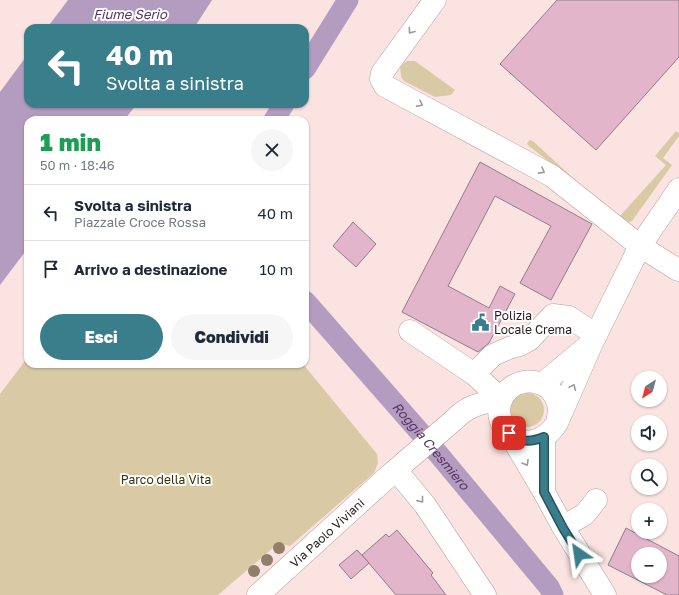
<!DOCTYPE html>
<html lang="it">
<meta charset="utf-8">
<style>
:root{--surface:#fff;--page:#f6f6f7;--text:#1f2937;--muted:#747a83;--line:#e0e1e3;--accent:#3a7e8c}
body{margin:0;font-family:"Golos Text",sans-serif;background:var(--page);color:var(--text);height:100vh;display:flex;flex-direction:column;font-size:15px;white-space:nowrap}
*{box-sizing:border-box;margin:0}
p{font-size:13px;color:var(--muted)}
.icon{flex:none;width:22px;height:22px;fill:none;stroke:currentColor;stroke-width:2;stroke-linecap:round;stroke-linejoin:round}
.map{position:relative;flex:1;overflow:hidden}
.panel{position:absolute;left:24px;top:116px;width:285px;height:252px;display:flex;flex-direction:column;background:var(--surface);border-radius:12px;box-shadow:0 1px 3px #0004}
.panel>*{flex:none}
.hud{position:absolute;left:24px;top:24px;width:285px;height:84px;border-radius:12px;box-shadow:0 1px 3px #0004;background:#3a7e8c;color:#fff;overflow:hidden}
.needle{width:26px;rotate:216deg}
.tools{position:absolute;left:631px;top:371px;display:grid;gap:8px}
.tools a{display:grid;place-items:center;width:36px;height:36px;border-radius:50%;background:var(--surface);box-shadow:0 1px 3px #0004;font-size:20px}
.pin{position:absolute;display:grid;place-items:center;width:34px;height:34px;color:#fff;margin:-17px;border-radius:8px;box-shadow:0 2px 6px #0006}
.me{position:absolute;width:44px;margin:-22px;rotate:328deg;stroke-linejoin:round;filter:drop-shadow(0 0 3px #0008)}
.turn{display:flex;align-items:center;gap:14px;height:84px;padding:0 16px;font-size:18px}
.turn .icon{width:52px;height:52px;stroke-width:2.5}
.turn b{display:block;font-size:28px;line-height:34px}
.round{display:grid;place-items:center;flex:none;width:42px;height:42px;border-radius:21px;background:var(--page)}
.overview{display:flex;align-items:center;justify-content:space-between;height:68px;padding:0 16px}
h1{font-size:24px;font-weight:800;line-height:30px;color:#1e9e55}
.cta{display:flex;gap:8px;margin-top:auto;padding:8px 16px}
.cta a{flex:1;height:46px;border-radius:24px;background:var(--accent);color:#fff;font-size:16px;font-weight:800;line-height:46px;text-align:center}
.cta a+a{background:var(--page);color:var(--text)}
ul{padding:0;list-style:none}
li{display:flex;align-items:center;gap:12px;height:56px;padding:0 16px;border-top:1px solid var(--line)}
li div{flex:1}
li b{display:block;font-size:15px}
li em{font-style:normal}
.map>svg:first-child{display:block}
.green{fill:#d9caa5}
.water{fill:#b49bc0}
.lines{fill:none;stroke-linecap:round;stroke-linejoin:round}
.canal{stroke:#b49bc0;stroke-width:21}
.building{fill:#e3b5cb;stroke:#917d87;fill-rule:evenodd}
.minor-casing{stroke:#b69f9d;stroke-width:23}
.minor{stroke:#fff;stroke-width:22}
.tree{fill:#917f6a}
.oneway{stroke:#9d9999}
.route-casing{stroke:#26525b;stroke-width:10}
.route{stroke:#3a7e8c;stroke-width:7}
.labels{text-anchor:middle;dominant-baseline:central;stroke-width:4;stroke-linejoin:round;paint-order:stroke}
.poi-label{font-size:12px;fill:#251d1c;stroke:#fff;text-anchor:start}
.park-label{font-size:12px;fill:#3a2d09;stroke:#fff}
.street-label{font-size:12px;fill:#251d1c;stroke:#fff}
.water-label{font-size:13px;font-style:italic;fill:#563465;stroke:#fff}
</style>
<div class="map">
<svg width="679" height="595" viewBox="0 0 679 595">
<rect width="100%" height="100%" fill="#fbe3e1"/>
<g class="green">
<polygon points="407,61 415,61 455,90 451,95 435,97 404,81 401,77 400,66"/>
<polygon points="676,131 679,133 679,136 663,158 672,165 632,221 629,222 620,216 666,165 655,156"/>
<polygon points="530,140 534,142 575,180 575,182 529,146 527,144 528,142"/>
<polygon points="28,357 28,364 303,364 377,454 378,463 374,473 290,546 279,543 218,595 0,595 0,394"/>
<circle cx="527" cy="410" r="17"/>
</g>
<g class="water">
<polygon points="68,0 212,0 194,28 47,28"/>
<polygon points="28,54 28,104 137,104 124,120 28,120 28,248 0,285 0,92"/>
</g>
<g class="lines">
<g class="canal">
<polyline points="305,69 348,0"/>
<polyline points="274,120 284,104"/>
<path id="s1" d="M305,301L425,438L549,587L553,595"/>
</g>
</g>
<g class="building">
<polygon points="557,0 679,0 679,57 596,150 500,64"/>
<polygon points="480,162 592,224 551,300 520,283 551,226 495,196 448,286 489,308 500,286 515,294 489,343 478,352 402,312"/>
<polygon points="353,222 376,244 356,267 333,246"/>
<path d="M626,528L679,556V595H667L608,565ZM638,554H660V576H638Z"/>
<polygon points="397,530 433,573 431,575 446,595 396,595 362,555 386,534 389,537"/>
<polygon points="357,550 369,563 351,579 339,565"/>
</g>
<g class="lines">
<defs>
<g id="minor">
<polyline points="435,0 382,73 381,79 385,86 552,176 640,246 678,270"/>
<polyline points="410,331 474,374 501,399"/>
<polyline points="474,374 493,355 509,348 520,345 529,340 553,315 569,317 596,335"/>
<polyline points="542,384 589,345"/>
<path d="M557,423C558,417 560,411 558,404C551,374 508,374 500,404C498,412 500,421 504,428C520,450 544,443 557,423L592,343L640,246L679,189"/>
<polyline points="509,433 544,492 563,527 605,595"/>
<polyline points="544,437 544,492"/>
<polyline points="396,470 425,505 485,595"/>
<polyline points="563,527 585,514 596,500"/>
<path id="s2" d="M258,595L391,474L454,420C468,405 482,403 501,399"/>
</g>
</defs>
<use href="#minor" class="minor-casing"/>
<use href="#minor" class="minor"/>
</g>
<g class="tree">
<circle cx="279" cy="548" r="6"/>
<circle cx="267" cy="560" r="6"/>
<circle cx="254" cy="571" r="6"/>
</g>
<defs><path id="oneway-chevron" d="M-2-3.5L2.5 0L-2 3.5" fill="none" stroke-width="1.6" stroke-linecap="round" stroke-linejoin="round"/></defs>
<g class="oneway">
<use href="#oneway-chevron" transform="translate(411 31) rotate(126)"/>
<use href="#oneway-chevron" transform="translate(420 104) rotate(28)"/>
<use href="#oneway-chevron" transform="translate(542 171) rotate(29)"/>
<use href="#oneway-chevron" transform="translate(573 387) rotate(-66)"/>
<use href="#oneway-chevron" transform="translate(526 463) rotate(60)"/>
<use href="#oneway-chevron" transform="translate(421 500) rotate(51)"/>
</g>
<g class="lines">
<defs>
<path id="route" d="M509,433C522,442 529,443 544,437V492L563,528L579,554"/>
</defs>
<use href="#route" class="route-casing"/>
<use href="#route" class="route"/>
</g>
<defs>
<symbol id="civic-bare" viewBox="-9 -9 18 18"><path d="M-.6-6.5H3V-4.5H.6V-3L4-1V1h2V6H-6V1h2V-1L-.6-3ZM-1.2 2.5V6h2.4V2.5Z" fill="#3a7e8c" stroke="#fff" stroke-width="2.5" paint-order="stroke"/></symbol>
</defs>
<g fill-rule="evenodd">
<use href="#civic-bare" x="468" y="310" width="25" height="25"/>
</g>
<g class="labels">
<g class="poi-label">
<text x="494" y="315">Polizia<tspan x="494" dy="14">Locale Crema</tspan></text>
</g>
<g class="park-label">
<text x="166" y="479">Parco della Vita</text>
</g>
<g class="street-label">
<text stroke="none"><textPath href="#s2" startOffset="93">Via Paolo Viviani</textPath></text>
</g>
<g class="water-label">
<text x="130" y="14">Fiume Serio</text>
<text stroke="none"><textPath href="#s1" startOffset="192">Roggia Cresmiero</textPath></text>
</g>
</g>
</svg>
<div class="tools">
<a><svg class="needle" viewBox="-14 -14 28 28"><path d="M0-13l5 13h-10z" fill="#e53935"/><path d="M0 13l5-13h-10z" fill="#747a83"/></svg></a>
<a><svg class="icon" aria-label="sound" viewBox="0 0 24 24"><path d="M4 9h4l5-4v14l-5-4H4zM17 9q2 3 0 6"/></svg></a>
<a><svg class="icon" aria-label="search" viewBox="0 0 24 24"><circle cx="10" cy="10" r="6"/><path d="M15 15l6 6"/></svg></a>
<a>+</a>
<a>−</a>
</div>
<div class="pin" style="left:509px;top:433px;background:#d93025"><svg class="icon" aria-label="arrive" viewBox="0 0 24 24"><path d="M6 21V4h12l-3 4 3 4H6"/></svg></div>
<svg class="me" style="left:579px;top:554px" viewBox="-20 -20 40 40"><path d="M0-17L14 15 0 8-14 15z" fill="#3a7e8c" stroke="#fff" stroke-width="4"/></svg>
<div class="hud">
<div class="turn"><svg class="icon" aria-label="left" viewBox="0 0 24 24"><path d="M17 20v-9H6M10 6l-5 5 5 5"/></svg><div><b>40 m</b>Svolta a sinistra</div></div>
</div>
<section class="panel">
<div class="overview"><div><h1>1 min</h1><p>50 m · 18:46</p></div><a class="round"><svg class="icon" aria-label="close" viewBox="0 0 24 24"><path d="M6 6l12 12M18 6L6 18"/></svg></a></div>
<ul>
<li><svg class="icon" aria-label="left" viewBox="0 0 24 24"><path d="M17 20v-9H6M10 6l-5 5 5 5"/></svg><div><b>Svolta a sinistra</b><p>Piazzale Croce Rossa</p></div><em>40 m</em></li>
<li><svg class="icon" aria-label="arrive" viewBox="0 0 24 24"><path d="M6 21V4h12l-3 4 3 4H6"/></svg><div><b>Arrivo a destinazione</b></div><em>10 m</em></li>
</ul>
<div class="cta"><a>Esci</a><a>Condividi</a></div>
</section>
</div>
